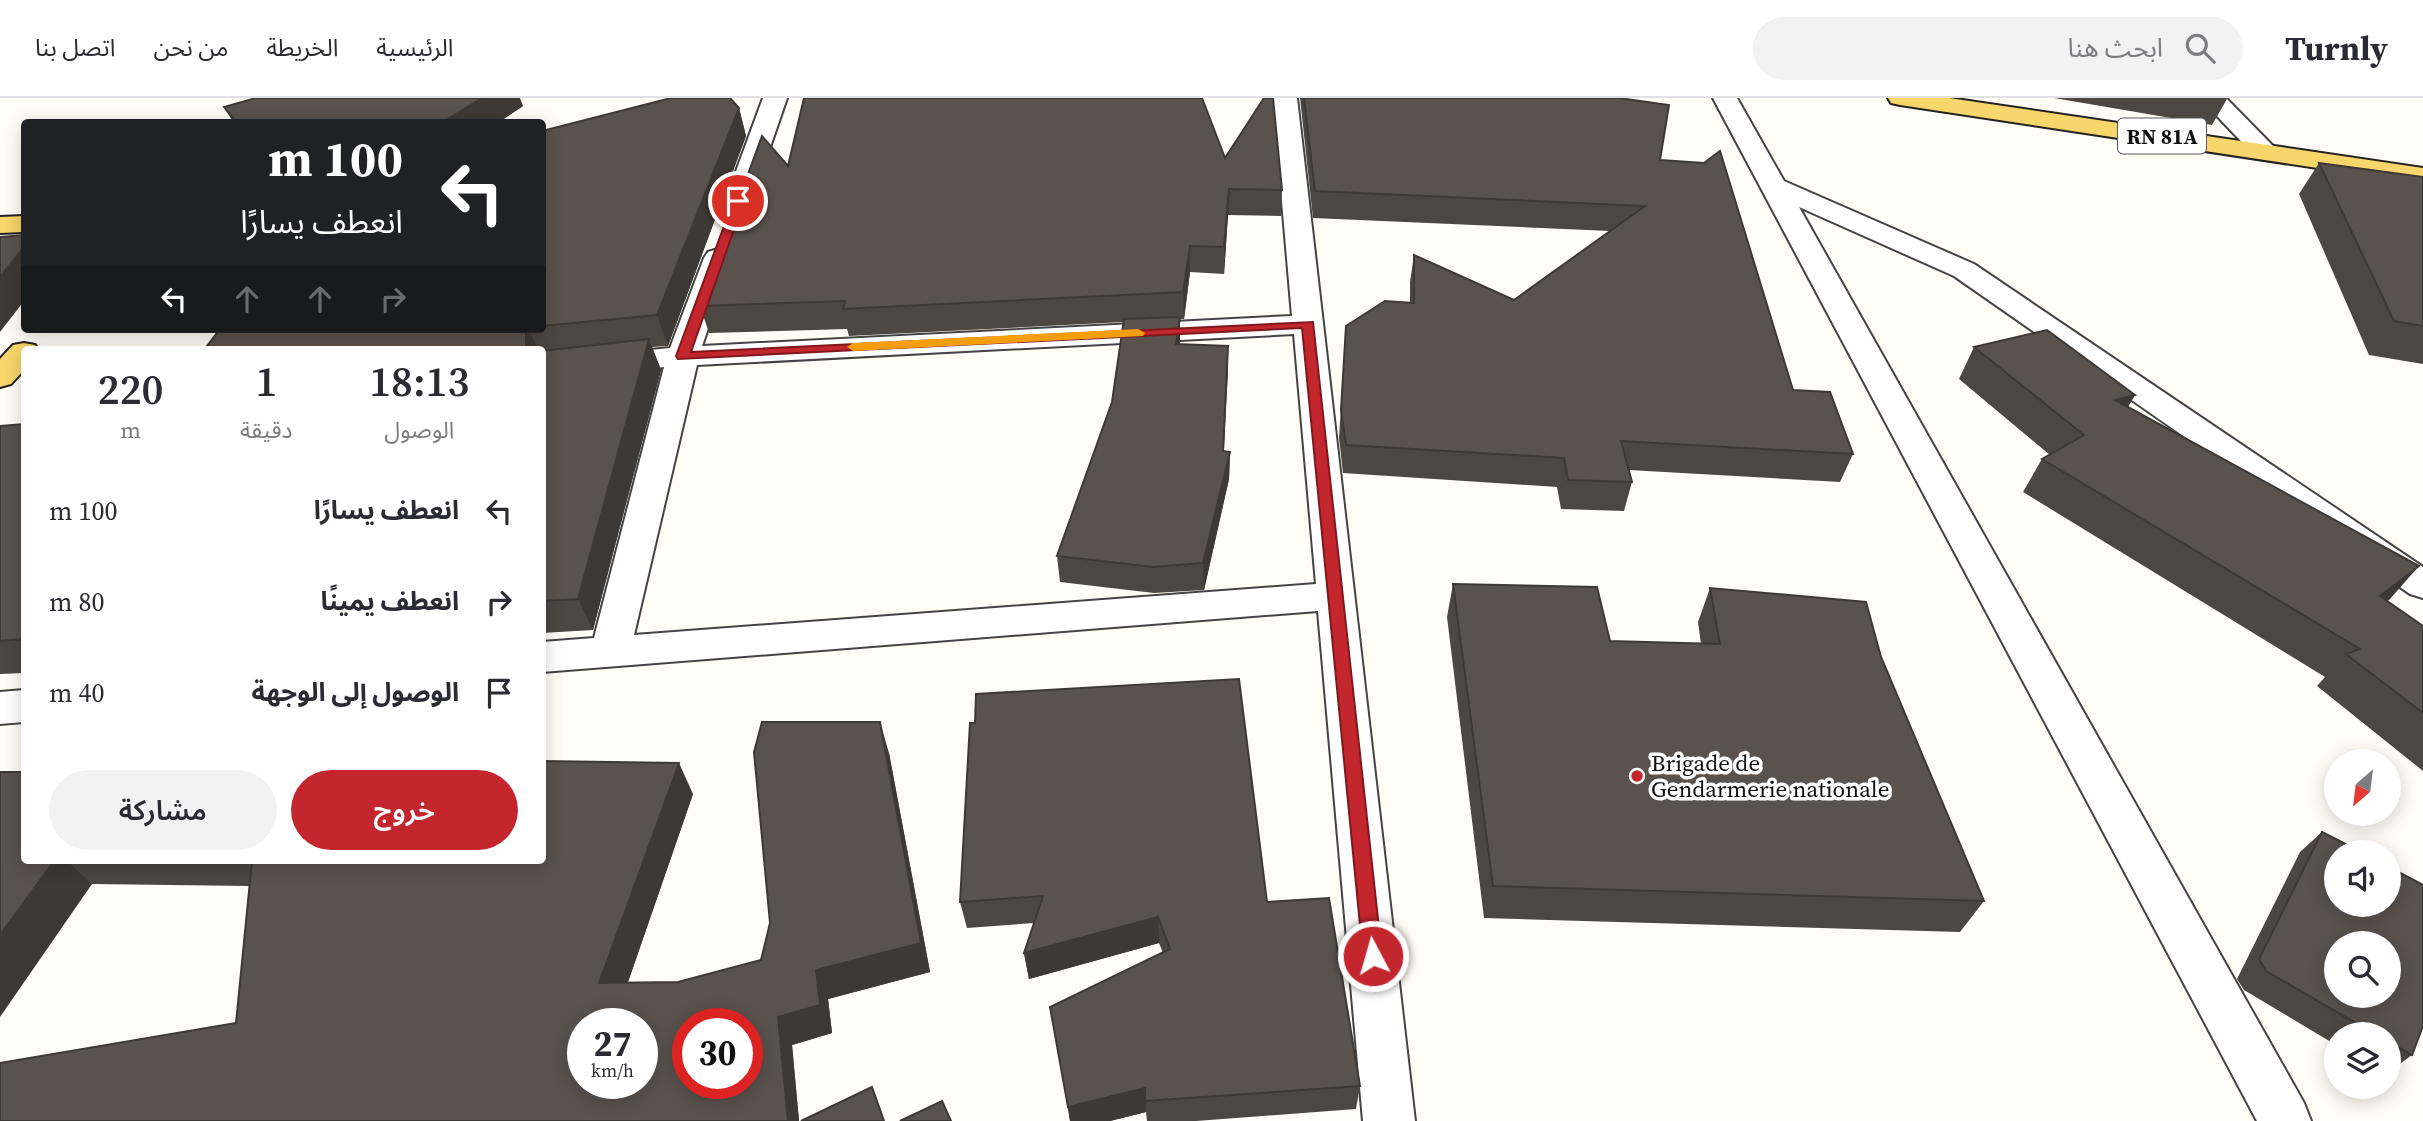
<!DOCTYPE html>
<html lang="ar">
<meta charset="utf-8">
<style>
:root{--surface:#fff;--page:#f2f2f3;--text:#2b2b33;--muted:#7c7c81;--line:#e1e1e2;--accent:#c4262e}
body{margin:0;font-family:"Source Serif 4","Noto Sans Arabic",serif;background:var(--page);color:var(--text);direction:rtl;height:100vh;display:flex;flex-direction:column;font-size:26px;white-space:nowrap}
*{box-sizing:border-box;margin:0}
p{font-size:23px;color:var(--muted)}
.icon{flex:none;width:38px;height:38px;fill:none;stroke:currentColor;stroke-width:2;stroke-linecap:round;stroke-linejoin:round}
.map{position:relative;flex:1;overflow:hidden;direction:ltr}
.panel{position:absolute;left:21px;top:248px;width:525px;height:518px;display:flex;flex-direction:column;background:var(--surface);border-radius:7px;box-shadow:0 4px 18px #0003;direction:rtl}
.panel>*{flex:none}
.top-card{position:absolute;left:21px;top:21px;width:525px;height:214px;border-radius:7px;box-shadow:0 4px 18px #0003;direction:rtl;background:#202124;color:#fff;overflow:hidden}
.needle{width:46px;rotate:208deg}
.tools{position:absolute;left:2324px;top:651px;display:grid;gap:14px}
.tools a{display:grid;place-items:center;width:77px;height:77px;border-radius:50%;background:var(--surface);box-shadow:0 4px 18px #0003;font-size:35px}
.speed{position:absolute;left:567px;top:910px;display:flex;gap:14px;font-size:35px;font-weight:700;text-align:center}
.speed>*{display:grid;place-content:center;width:91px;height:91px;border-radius:50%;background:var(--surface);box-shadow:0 4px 18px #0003;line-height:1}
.speed small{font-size:18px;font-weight:400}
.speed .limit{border:10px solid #d22;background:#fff;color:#111}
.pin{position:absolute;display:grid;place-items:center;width:60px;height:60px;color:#fff;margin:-30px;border:4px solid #fff;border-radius:50%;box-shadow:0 2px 7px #0007}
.me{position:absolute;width:77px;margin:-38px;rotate:354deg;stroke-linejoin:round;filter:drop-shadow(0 0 5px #0008)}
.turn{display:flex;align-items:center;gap:24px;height:147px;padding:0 28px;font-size:32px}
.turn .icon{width:91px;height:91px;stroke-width:2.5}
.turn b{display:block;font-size:49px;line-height:60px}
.lanes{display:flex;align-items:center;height:66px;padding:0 28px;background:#0003;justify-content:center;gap:35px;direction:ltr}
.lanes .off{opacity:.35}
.eta{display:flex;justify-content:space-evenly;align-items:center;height:119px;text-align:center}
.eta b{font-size:42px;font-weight:600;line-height:49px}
.cta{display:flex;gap:14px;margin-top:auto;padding:14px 28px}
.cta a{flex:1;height:80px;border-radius:42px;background:var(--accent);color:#fff;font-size:28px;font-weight:600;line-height:80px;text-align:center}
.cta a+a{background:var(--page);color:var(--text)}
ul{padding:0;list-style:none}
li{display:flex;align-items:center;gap:21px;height:91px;padding:0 28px}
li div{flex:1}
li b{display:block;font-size:26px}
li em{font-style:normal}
header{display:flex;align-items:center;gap:42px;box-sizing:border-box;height:98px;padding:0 35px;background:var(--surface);border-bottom:2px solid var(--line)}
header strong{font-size:33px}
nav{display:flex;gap:38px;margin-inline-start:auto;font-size:24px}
.search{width:490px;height:63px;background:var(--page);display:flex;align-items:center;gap:18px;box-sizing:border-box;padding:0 24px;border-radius:38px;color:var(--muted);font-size:26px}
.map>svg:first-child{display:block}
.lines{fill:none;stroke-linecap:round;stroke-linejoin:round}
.minor-casing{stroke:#444;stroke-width:4}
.major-casing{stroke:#222;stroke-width:4}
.minor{fill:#fff;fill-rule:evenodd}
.major{fill:#f9d66b;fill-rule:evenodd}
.wall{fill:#4d4742}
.shaded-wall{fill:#3f3936}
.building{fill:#5a524d;stroke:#3f3936;stroke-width:2;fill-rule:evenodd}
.route{fill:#c4262e;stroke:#7f191e;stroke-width:2}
.slow{fill:#f59e0b}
.poi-dot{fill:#c4262e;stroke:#fff;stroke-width:2.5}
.labels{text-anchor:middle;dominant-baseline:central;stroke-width:7;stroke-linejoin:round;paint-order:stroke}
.shield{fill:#fff;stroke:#585858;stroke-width:2}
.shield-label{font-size:21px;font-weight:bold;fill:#111}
.poi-label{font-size:23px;fill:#111;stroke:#fff;text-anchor:start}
</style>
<header>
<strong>Turnly</strong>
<div class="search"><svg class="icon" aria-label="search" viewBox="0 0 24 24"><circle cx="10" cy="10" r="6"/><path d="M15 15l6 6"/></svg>ابحث هنا</div>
<nav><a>الرئيسية</a><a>الخريطة</a><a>من نحن</a><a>اتصل بنا</a></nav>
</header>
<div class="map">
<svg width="2423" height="1023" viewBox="0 0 2423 1023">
<rect width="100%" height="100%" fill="#fffdf5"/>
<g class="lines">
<defs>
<g id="minor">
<polygon points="763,0 787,0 757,87 753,93 744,95 735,93 731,87"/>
<path d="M1273,0H1297L1415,1023H1363L1318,513L542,574V544L594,540L664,269L542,283V263L670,250L704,160L708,154L718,151L728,154L732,160L702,248L1292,218ZM1294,236L1316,486L634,537L697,267Z"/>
<polygon points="1713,0 1737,0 1784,83 1974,166 2423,469 2423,500 2410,496 1954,178 1799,109 2304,1005 2311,1023 2257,1023"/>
<polygon points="2200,0 2226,0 2273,48 2277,53 2273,58 2264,61 2255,58"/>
<polygon points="24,592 24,624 0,626 0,594"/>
</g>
<g id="major">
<polygon points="1888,0 1949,0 2423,70 2423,86 1900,7 1891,5"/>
<polygon points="24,118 24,134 0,135 0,119"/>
<polygon points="24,245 35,247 38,252 24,252 24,272 11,286 0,289 0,261 13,247"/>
</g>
</defs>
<use href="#minor" class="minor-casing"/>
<use href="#major" class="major-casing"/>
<use href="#minor" class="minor"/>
<use href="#major" class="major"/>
</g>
<g class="wall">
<polygon points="1300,0 1619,0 1660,62 1793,292 1853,356 1840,384 1629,372 1632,384 1624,413 1561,411 1557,389 1343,375 1339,340 1346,228 1410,205 1410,184 1414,157 1514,202 1610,133 1313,120"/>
<polygon points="2054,0 2226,0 2227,1 2212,27"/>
<polygon points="523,8 499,24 233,24 224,9"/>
<polygon points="739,10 746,38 668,248 652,249 661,272 593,532 542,535 542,252 204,252 220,231 542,231 542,33"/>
<polygon points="1225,60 1282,92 1281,118 1228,117 1224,176 1190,174 1184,221 1180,221 1180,246 1228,248 1224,353 1230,354 1229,381 1204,492 1154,495 1060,484 1057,458 1112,304 1124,224 849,238 847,231 709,235 700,208 788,68"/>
<polygon points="2319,65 2423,79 2423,266 2369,257 2299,96"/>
<polygon points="1974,249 2135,297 2128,309 2390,501 2387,503 2423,528 2423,673 2317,588 2325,579 2023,394 2042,361 2050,357 1959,281"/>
<polygon points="24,326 24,575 0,576 0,328"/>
<polygon points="1453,486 1610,543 1701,546 1698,524 1710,490 1881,559 1984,803 1960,834 1484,820 1447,519"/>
<polygon points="970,625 1267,804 1360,988 1356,1011 1196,1023 1147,1023 1146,1014 1110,1023 1070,1023 1050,909 1163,855 1159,845 1029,881 1024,855 1034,825 967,830 960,804"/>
<polygon points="889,655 930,874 828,901 832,935 792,947 799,1023 236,925 249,788 92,786 24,763 542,763 693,696 628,884 678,884 761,862"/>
<polygon points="2322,734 2412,957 2389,974 2389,936 2336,936 2336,947 2244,892 2237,881 2300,754"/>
</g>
<g class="shaded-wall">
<polygon points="482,0 520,0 523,8 499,24 443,24"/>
<polygon points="739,10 746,38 668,248 657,217"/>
<polygon points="1229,91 1228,117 1224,176 1224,149"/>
<polygon points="1190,148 1190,174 1184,221 1183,194"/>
<polygon points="24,149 24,203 0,234 0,179"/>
<polygon points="1180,219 1180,245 1176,273 1176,246"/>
<polygon points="527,231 529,231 538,252 526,252 526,232"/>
<polygon points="649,241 661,272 593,532 578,501"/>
<polygon points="1228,248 1228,274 1222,380 1223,353"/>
<polygon points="2135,297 2115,329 2115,302"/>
<polygon points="1230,354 1229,381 1204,492 1203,465"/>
<polygon points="2419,468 2390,501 2351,530 2380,498"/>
<polygon points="880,624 889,655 930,874 828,901 832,935 792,947 799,1023 788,1023 778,919 816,872"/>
<polygon points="679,665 693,696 618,913 599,885"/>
<polygon points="54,763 67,763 92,786 0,919 0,837"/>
<polygon points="1158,819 1159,845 1029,881 1024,855"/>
<polygon points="1145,990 1146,1014 1110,1023 1070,1023 1068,1009"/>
</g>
<g class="building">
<polygon points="256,0 482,0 443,24 236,24 224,9"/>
<polygon points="671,0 730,0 739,10 657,217 542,228 542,33"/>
<polygon points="804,0 1202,0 1225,60 1264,0 1273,0 1282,92 1229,91 1224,149 1190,148 1183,194 843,211 845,203 700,208 762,38 788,68"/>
<polygon points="1304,0 1619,0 1669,7 1660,62 1704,65 1720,53 1793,292 1830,294 1853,356 1621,343 1632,384 1568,382 1564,360 1346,347 1341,312 1346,228 1385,203 1414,205 1414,157 1514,202 1645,108 1315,93"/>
<polygon points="2319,65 2423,79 2423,228 2394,223"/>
<polygon points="24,137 24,149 0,179 0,139"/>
<polygon points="1180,219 1176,246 1228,248 1223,353 1230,354 1203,465 1153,469 1057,458 1112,304 1124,221"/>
<polygon points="220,231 527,231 526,232 526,252 204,252"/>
<polygon points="2047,232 2135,297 2115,302 2419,468 2380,498 2423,528 2423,615 2346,556 2360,551 2042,361 2084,337 1974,249"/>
<polygon points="649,241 578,501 542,503 542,253"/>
<polygon points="24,326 24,541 0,543 0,328"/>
<polygon points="1453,486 1597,489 1610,543 1720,546 1710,490 1866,504 1881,559 1984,803 1493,788"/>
<polygon points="1239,581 1267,804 1329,800 1360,988 1145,1003 1145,990 1068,1009 1050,909 1170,851 1158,819 1024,855 1043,798 960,804 970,625 975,625 976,596"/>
<path d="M762,624H880L921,845L816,872L820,907L778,919L788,1023H0V965L236,925L252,763H542V663L679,665L599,885L678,884L761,862L770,825L754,654ZM583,926H642V985H583ZM688,926H747V985H688Z"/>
<polygon points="0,674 24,674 24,763 54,763 0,837"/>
<path d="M2322,734L2361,754H2336V807H2389V769L2423,787V928L2412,957L2389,944V936H2375L2266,873L2259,861ZM2336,845H2389V898H2336Z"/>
<polygon points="872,989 884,1023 801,1023"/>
<polygon points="942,1003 951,1023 900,1023"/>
</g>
<polygon class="route" points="734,101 744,103 691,254 1313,224 1382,858 1380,864 1373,867 1365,864 1363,858 1302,230 678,261 676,258"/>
<polygon class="slow" points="1138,231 1145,235 1143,238 853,253 847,249 853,245"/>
<circle class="poi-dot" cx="1637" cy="678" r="7"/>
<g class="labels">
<rect class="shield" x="2118" y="20.5" width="88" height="35" rx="5"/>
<g class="shield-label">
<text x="2162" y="38">RN 81A</text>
</g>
<g class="poi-label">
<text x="1651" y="665">Brigade de<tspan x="1651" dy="26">Gendarmerie nationale</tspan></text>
</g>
</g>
</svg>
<div class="tools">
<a><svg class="needle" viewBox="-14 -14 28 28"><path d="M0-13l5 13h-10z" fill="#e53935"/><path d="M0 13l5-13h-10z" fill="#7c7c81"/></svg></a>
<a><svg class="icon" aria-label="sound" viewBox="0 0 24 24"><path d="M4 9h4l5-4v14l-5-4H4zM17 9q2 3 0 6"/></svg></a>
<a><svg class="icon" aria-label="search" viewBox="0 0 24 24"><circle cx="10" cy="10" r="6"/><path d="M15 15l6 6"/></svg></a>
<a><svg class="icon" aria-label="layers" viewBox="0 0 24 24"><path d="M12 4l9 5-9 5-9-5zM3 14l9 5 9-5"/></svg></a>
</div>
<div class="speed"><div>27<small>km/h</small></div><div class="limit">30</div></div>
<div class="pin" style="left:738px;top:103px;background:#d93025"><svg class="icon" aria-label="arrive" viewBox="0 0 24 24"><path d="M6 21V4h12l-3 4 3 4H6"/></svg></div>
<svg class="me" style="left:1373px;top:858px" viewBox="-20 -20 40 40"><circle r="17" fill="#c4262e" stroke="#fff" stroke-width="3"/><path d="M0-11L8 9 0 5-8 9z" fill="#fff"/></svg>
<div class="top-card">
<div class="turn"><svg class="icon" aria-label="left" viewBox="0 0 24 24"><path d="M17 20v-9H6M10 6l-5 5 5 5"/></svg><div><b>100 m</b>انعطف يسارًا</div></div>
<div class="lanes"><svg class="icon" aria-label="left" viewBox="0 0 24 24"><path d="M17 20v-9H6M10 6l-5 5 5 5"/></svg><svg class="icon off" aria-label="ahead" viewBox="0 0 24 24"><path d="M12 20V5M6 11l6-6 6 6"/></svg><svg class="icon off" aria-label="ahead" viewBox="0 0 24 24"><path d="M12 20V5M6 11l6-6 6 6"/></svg><svg class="icon off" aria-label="right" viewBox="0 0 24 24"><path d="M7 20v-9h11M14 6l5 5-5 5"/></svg></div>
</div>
<section class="panel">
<div class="eta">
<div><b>18:13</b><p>الوصول</p></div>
<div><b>1</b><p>دقيقة</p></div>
<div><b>220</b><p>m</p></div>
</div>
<ul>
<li><svg class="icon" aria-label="left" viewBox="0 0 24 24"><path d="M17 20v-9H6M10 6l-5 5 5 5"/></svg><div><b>انعطف يسارًا</b></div><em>100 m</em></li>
<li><svg class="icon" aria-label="right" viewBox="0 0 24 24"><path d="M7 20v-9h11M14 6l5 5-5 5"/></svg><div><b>انعطف يمينًا</b></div><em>80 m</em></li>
<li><svg class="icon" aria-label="arrive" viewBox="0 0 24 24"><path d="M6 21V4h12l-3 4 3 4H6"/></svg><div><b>الوصول إلى الوجهة</b></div><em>40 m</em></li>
</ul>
<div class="cta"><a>خروج</a><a>مشاركة</a></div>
</section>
</div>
